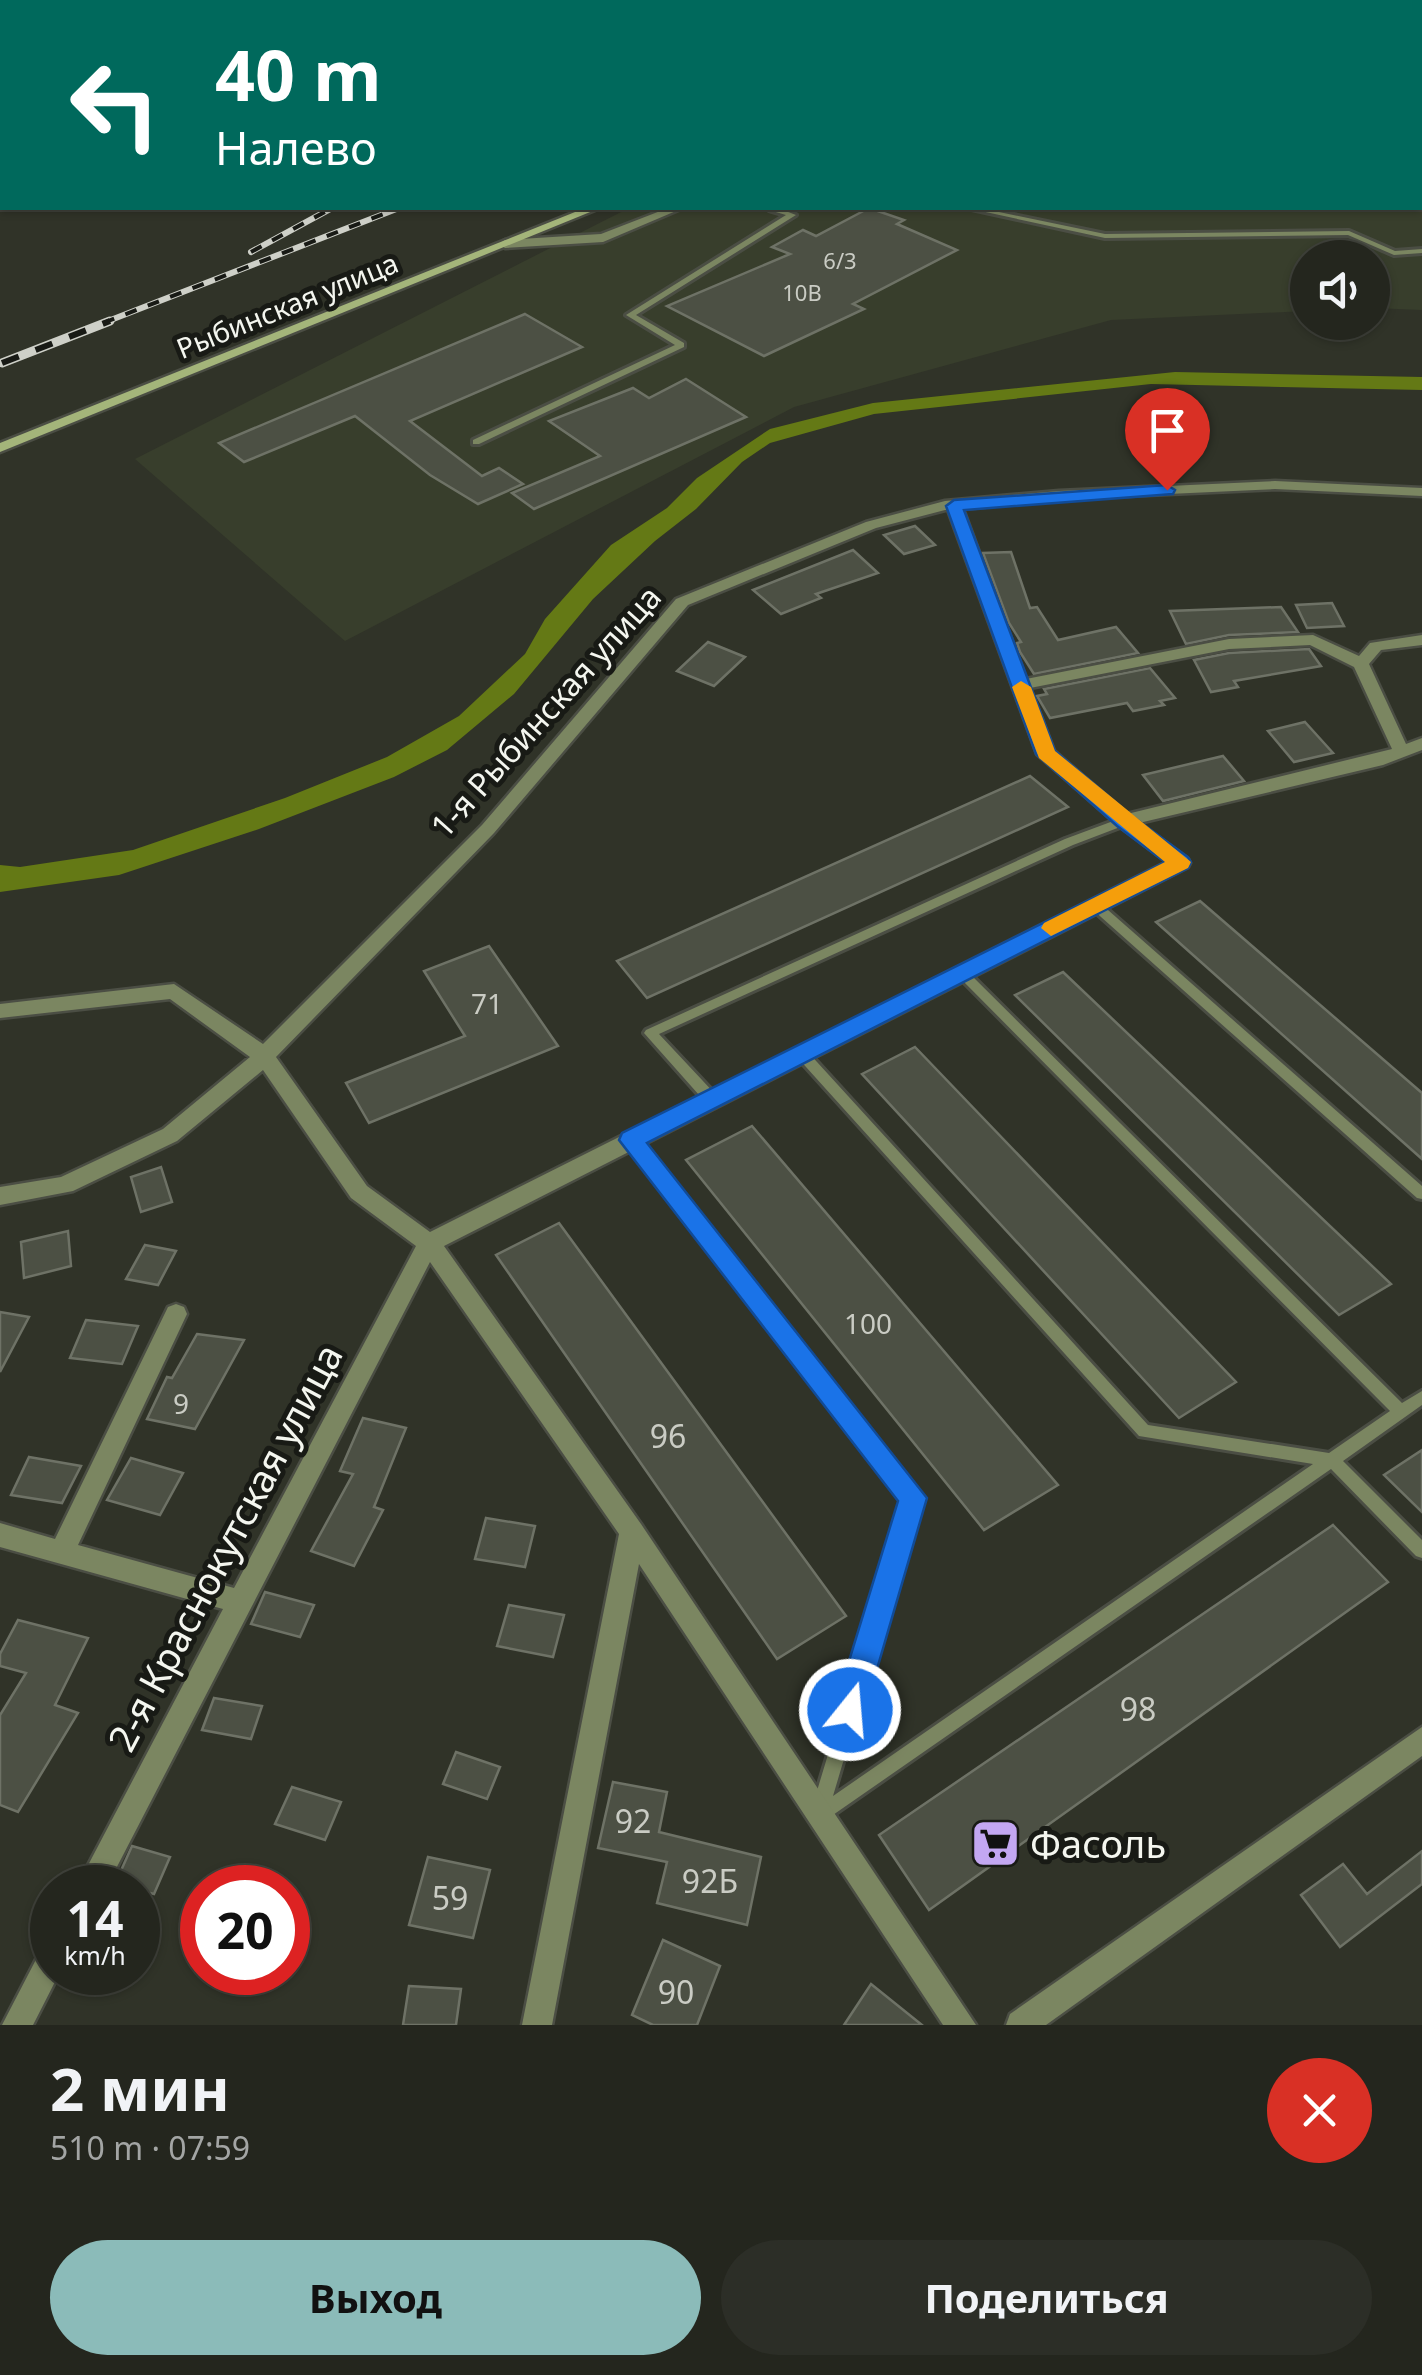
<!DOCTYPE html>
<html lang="ru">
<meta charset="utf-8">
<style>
:root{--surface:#24261e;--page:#2c2e27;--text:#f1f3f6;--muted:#a3a5a4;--line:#41433c;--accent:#8bbbb9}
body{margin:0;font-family:"Noto Sans",sans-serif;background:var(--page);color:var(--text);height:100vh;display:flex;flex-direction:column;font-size:38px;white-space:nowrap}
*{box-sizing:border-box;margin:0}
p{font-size:32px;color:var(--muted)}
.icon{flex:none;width:55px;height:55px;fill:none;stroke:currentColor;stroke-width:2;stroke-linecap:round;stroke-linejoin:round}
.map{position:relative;height:2025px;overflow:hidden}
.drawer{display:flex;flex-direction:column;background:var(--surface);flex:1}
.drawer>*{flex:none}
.hud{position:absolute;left:0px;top:0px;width:1422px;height:210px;box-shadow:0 2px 8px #0004,0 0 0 2px var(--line);background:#00695c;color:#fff;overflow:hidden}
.fabs{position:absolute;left:1290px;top:240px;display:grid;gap:20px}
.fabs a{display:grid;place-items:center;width:100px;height:100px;border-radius:50%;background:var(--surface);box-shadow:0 2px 8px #0004,0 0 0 2px var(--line);font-size:50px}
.speed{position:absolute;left:30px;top:1865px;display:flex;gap:20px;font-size:50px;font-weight:700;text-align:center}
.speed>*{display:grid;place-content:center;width:130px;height:130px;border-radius:50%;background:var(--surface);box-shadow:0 2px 8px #0004,0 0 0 2px var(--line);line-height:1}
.speed small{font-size:25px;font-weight:400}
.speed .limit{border:15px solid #d22;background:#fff;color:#111}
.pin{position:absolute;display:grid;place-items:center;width:85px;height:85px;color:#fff;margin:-102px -42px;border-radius:50% 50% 50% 0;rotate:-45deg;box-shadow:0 0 10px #0007}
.pin .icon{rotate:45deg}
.me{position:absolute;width:110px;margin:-55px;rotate:17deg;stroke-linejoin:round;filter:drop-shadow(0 0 8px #0008)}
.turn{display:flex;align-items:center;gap:35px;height:210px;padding:0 50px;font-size:45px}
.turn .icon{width:130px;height:130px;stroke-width:2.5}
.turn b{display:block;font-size:70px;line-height:85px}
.round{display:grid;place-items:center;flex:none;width:105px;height:105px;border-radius:52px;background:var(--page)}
.headline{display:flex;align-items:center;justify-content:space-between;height:170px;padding:0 50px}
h1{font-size:60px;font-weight:700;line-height:75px}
.primary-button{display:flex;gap:20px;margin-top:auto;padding:20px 50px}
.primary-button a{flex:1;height:115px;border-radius:60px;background:var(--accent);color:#111;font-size:40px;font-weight:700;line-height:115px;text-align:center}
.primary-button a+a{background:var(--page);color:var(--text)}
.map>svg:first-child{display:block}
.built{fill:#383e2c}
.water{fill:#647915}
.building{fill:#4c5044;stroke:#6e7266;stroke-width:2.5}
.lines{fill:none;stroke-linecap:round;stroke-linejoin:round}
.lane-casing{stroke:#4b4e44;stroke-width:6}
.street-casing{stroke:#4b4e44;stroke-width:5}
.secondary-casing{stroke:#4b4e44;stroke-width:5}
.lane{fill:#7b8661;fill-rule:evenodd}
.street{fill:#7b8661;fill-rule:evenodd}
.secondary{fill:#a4b57a;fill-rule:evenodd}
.rail-far1-casing{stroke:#ced0c8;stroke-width:6}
.rail-casing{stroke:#ced0c8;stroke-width:9}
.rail-far1{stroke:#181a15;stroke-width:4;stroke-dasharray:12;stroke-linecap:butt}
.rail{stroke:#181a15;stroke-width:6;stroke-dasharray:18;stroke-linecap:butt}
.route{fill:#1a73e8;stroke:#114b97;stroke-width:2.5}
.slow{fill:#f59e0b}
.labels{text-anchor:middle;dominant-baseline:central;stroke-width:10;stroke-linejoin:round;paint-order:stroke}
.far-number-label{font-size:22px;fill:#caccc4}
.far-street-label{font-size:28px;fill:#f4f6ef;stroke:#181a15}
.number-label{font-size:28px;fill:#caccc4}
.street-label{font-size:32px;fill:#f4f6ef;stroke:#181a15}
.near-number-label{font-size:32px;fill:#caccc4}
.near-street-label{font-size:38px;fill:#f4f6ef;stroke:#181a15}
.near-poi-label{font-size:38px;fill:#f4f6ef;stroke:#181a15;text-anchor:start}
</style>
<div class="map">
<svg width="1422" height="2025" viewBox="0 0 1422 2025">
<rect width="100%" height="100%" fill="#303328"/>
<polygon class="built" points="1080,0 1422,0 1422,310 1373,308 1372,258 1308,258 1307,311 1111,320 794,407 345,641 135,459 629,208 1420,208 1420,2 1074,2"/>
<polygon class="water" points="1175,372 1422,377 1422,390 1151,384 874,414 770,443 742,462 696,509 655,541 593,599 514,694 447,750 394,777 259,829 119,875 0,892 0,865 20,867 133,850 285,798 387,757 459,716 525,654 545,619 611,545 667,508 697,478 770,429 873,403"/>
<g class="building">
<polygon points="869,208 904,220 897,224 957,250 853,304 864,309 764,356 667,306 790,254 772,247 803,230 816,236"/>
<polygon points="525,314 582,347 410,421 482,476 499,468 523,484 478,504 430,475 355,416 244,462 219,443"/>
<polygon points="686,379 746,417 534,509 512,493 600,456 549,421 633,388 649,398"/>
<polygon points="915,526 935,545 904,554 884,535"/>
<polygon points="853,550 878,573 816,594 821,598 781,614 753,590"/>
<polygon points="1011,552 1030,608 1037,607 1058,640 1116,627 1138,653 1034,674 1020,652 1017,643 1021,642 1009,623 983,553"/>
<polygon points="1332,603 1344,626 1307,628 1296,605"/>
<polygon points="1281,607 1298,632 1229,635 1186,644 1170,611"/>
<polygon points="708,642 745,657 714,686 677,671"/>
<polygon points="1309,649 1321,666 1234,681 1238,687 1211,692 1194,660 1229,653"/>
<polygon points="1150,668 1175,698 1160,701 1164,705 1133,711 1127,703 1050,718 1037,696 1047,694 1044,689"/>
<polygon points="1305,722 1333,753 1294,762 1268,731"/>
<polygon points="1223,756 1244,781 1163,801 1143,775"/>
<polygon points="1030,776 1068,807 647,998 617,961"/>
<polygon points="1200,901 1422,1093 1422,1159 1156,922"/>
<polygon points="489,946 558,1046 369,1123 346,1083 465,1036 424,971"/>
<polygon points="1063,972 1391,1284 1339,1315 1015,995"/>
<polygon points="915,1047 1236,1382 1179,1418 862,1074"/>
<polygon points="752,1126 1058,1485 984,1530 686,1160"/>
<polygon points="161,1167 172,1202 141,1212 131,1177"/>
<polygon points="559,1223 846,1616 777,1659 496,1255"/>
<polygon points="68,1231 71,1266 24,1278 21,1242"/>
<polygon points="145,1245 176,1251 158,1285 126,1279"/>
<polygon points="0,1312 29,1317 0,1372"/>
<polygon points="86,1320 138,1326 122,1364 70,1358"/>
<polygon points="197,1334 244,1340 195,1429 147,1419 167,1377 172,1378"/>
<polygon points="363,1418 406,1428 374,1507 383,1510 354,1566 311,1551 353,1474 340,1471"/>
<polygon points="1422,1450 1422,1512 1384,1475"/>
<polygon points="29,1457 81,1466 62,1503 11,1495"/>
<polygon points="131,1458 183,1473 160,1515 107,1500"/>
<polygon points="486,1518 535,1526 525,1567 475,1559"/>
<polygon points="1333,1525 1388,1582 929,1910 879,1835"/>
<polygon points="265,1592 314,1605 300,1637 251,1624"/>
<polygon points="509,1605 564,1615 553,1657 497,1646"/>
<polygon points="18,1620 88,1638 55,1705 78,1713 18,1812 0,1805 0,1715 26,1673 0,1666 0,1654"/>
<polygon points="214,1698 262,1706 251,1739 202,1730"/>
<polygon points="456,1752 500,1767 487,1799 443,1784"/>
<polygon points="613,1782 667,1792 659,1832 761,1857 747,1925 657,1903 667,1862 598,1848"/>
<polygon points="292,1787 341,1802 325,1840 275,1824"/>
<polygon points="132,1846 170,1857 154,1894 115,1884"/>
<polygon points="1422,1851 1422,1884 1340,1947 1301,1895 1343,1864 1367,1894"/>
<polygon points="428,1857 490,1870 473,1938 409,1925"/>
<polygon points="663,1940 720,1966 697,2025 653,2025 632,2015"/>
<polygon points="871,1984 922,2025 844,2025"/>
<polygon points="409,1986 461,1989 456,2025 403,2025"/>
</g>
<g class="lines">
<defs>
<g id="lane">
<polygon points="1282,0 1290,0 1287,2 1280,2"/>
<rect x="0" y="10" width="2" height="4"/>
<polygon points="1422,27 1422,31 1420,32 1420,28"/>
<rect x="1420" y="84" width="2" height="6"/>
<polygon points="769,208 778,208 796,215 636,315 684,343 684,347 479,444 473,444 473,440 675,345 626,315 786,215 769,210"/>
<polygon points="967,208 980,208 1105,234 1349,231 1395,251 1422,249 1422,253 1394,255 1348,235 1105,238"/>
<polygon points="1124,817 1130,821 1128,824 1073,845 659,1034 717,1096 719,1100 717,1104 707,1104 644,1033 646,1030 1065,839"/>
<polygon points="1096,902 1100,903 1422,1186 1422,1199 1417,1198 1092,909 1090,906"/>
<polygon points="962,969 966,970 1402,1403 1422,1391 1422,1405 1343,1461 1422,1540 1422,1558 1416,1556 1331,1469 820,1824 814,1821 810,1814 905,1500 626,1144 624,1140 626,1136 636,1136 921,1499 833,1796 1313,1464 1139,1436 797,1057 796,1054 797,1051 807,1051 1148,1425 1329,1453 1390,1411 958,976 956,973 958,970"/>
</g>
<g id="street">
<polygon points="277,0 291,0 292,2 279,2"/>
<polygon points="1095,0 1112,0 1113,2 1098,2"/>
<polygon points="668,208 683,208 603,242 505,248 499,244 505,240 601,234"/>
<path d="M1275,481L1422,488V496L1275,489L1059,499L963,509L1026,679L1229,639L1313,635L1359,656L1370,643L1422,635V645L1381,650L1369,664L1406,744L1422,738V750L1383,765L1139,823L1188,859L1190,863L1188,867L444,1246L641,1524L976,2025H943L639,1564L552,2025H522L619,1534L430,1262L106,1888H76L223,1609L0,1547V1523L55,1539L168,1307L176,1304L184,1307L187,1314L78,1545L234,1588L416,1246L351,1198L263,1070L177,1141L73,1191L0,1205V1187L61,1177L163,1129L250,1057L170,999L0,1018V1004L174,984L263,1044L482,825L676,599L866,522L945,501L1059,491ZM945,510H948L1037,754L1118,825L1167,862L430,1232L367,1186L276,1057L494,833L688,605L876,528ZM1310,645L1354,667L1392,749L1127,814L1054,751L1030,688L1229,649Z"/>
<polygon points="1422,1727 1422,1756 1046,2025 1006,2025 1010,2014"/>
<polygon points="52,1943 52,1972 60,1972 33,2025 2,2025 42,1948"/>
</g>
<polygon id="secondary" points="585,208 600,208 0,452 0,443"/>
</defs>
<use href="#lane" class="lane-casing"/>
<use href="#street" class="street-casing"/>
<use href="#secondary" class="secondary-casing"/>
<use href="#lane" class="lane"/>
<use href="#street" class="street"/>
<use href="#secondary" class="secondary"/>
<defs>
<g id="rail-far1">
<polyline points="883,2 890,0"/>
<polyline points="923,2 929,0"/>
<polyline points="251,252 332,208"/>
<polyline points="103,323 399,208"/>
</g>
<polyline id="rail" points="2,363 110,321"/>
</defs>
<use href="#rail-far1" class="rail-far1-casing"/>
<use href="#rail" class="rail-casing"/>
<use href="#rail-far1" class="rail-far1"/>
<use href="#rail" class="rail"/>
</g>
<polygon class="route" points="1167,485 1175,490 1173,494 964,510 1055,751 1132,816 1188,857 1191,862 1188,868 647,1143 927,1498 865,1710 861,1721 850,1725 839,1721 834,1710 898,1501 619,1140 622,1133 1165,862 1117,826 1036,754 946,506 954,500"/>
<polygon class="slow" points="1021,681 1031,687 1055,751 1191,862 1188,868 1051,936 1041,928 1044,923 1165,862 1039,758 1012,687"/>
<defs>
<symbol id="supermarket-square" viewBox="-11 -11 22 22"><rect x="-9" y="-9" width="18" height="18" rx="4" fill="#c3a7f2" stroke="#181a15"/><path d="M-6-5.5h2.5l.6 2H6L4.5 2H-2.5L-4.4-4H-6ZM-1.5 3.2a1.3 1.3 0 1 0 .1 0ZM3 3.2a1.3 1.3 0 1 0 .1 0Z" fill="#111"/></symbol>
</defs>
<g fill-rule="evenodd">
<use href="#supermarket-square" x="968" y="1816" width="55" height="55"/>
</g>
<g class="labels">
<g class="far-number-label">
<text x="840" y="260">6/3</text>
<text x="802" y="292">10В</text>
</g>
<g class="far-street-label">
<text transform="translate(287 305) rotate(-22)">Рыбинская улица</text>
</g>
<g class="number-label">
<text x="487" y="1003">71</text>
<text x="868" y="1323">100</text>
<text x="181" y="1403">9</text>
</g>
<g class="street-label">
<text transform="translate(545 711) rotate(-48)">1-я Рыбинская улица</text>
</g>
<g class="near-number-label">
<text x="668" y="1435">96</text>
<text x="1138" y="1708">98</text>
<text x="633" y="1820">92</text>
<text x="710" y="1880">92Б</text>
<text x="450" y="1897">59</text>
<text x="676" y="1991">90</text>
</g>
<g class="near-street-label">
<text transform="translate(224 1547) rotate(-62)">2-я Краснокутская улица</text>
</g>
<g class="near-poi-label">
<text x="1030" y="1843">Фасоль</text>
</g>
</g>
</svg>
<div class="fabs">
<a><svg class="icon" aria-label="sound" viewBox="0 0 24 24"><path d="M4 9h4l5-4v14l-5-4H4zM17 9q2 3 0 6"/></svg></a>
</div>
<div class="speed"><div>14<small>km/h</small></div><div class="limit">20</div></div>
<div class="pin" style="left:1167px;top:490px;background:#d93025"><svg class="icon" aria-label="arrive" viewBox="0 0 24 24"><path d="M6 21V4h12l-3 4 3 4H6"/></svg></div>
<svg class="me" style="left:850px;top:1710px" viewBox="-20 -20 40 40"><circle r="17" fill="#1a73e8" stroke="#fff" stroke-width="3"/><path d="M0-11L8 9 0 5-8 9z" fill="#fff"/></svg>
<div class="hud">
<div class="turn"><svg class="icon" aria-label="left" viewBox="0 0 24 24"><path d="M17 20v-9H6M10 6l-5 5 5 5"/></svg><div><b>40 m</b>Налево</div></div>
</div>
</div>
<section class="drawer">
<div class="headline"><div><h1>2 мин</h1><p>510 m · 07:59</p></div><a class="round" style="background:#d93025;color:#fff"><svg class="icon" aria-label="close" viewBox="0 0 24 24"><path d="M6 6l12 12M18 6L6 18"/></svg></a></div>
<div class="primary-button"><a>Выход</a><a>Поделиться</a></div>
</section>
